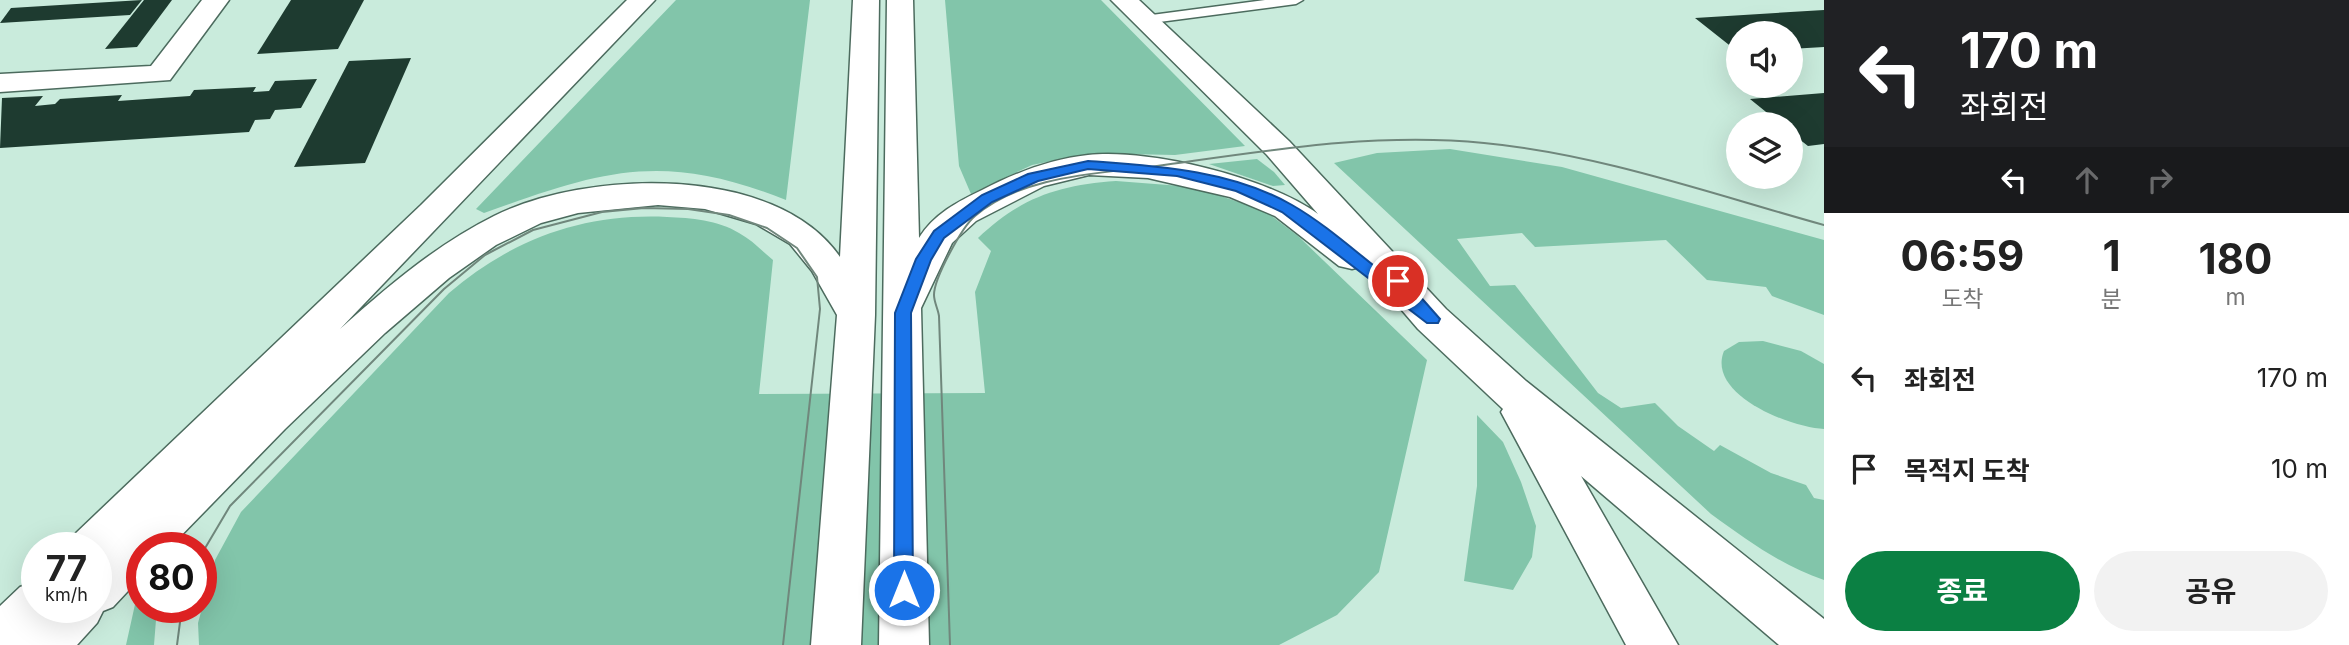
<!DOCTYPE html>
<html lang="ko">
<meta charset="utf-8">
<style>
:root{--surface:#fff;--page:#f2f2f2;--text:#222;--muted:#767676;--accent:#0b8043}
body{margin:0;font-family:Inter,"Noto Sans KR",sans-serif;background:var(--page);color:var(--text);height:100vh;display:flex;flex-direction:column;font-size:26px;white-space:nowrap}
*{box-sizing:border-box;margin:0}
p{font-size:23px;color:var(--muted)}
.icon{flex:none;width:38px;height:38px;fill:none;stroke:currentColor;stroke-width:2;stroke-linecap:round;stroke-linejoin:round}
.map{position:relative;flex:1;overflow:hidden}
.drawer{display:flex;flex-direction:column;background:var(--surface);width:525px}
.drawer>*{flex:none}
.hud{background:#202124;color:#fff;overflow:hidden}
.buttons{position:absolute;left:1726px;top:21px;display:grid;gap:14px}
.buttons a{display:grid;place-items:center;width:77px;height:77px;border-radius:50%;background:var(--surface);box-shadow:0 7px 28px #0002;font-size:35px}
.speed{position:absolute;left:21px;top:532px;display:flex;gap:14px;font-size:35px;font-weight:700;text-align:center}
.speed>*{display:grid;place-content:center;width:91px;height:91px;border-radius:50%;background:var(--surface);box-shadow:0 7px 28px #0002;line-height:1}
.speed small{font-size:18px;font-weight:400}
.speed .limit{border:10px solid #d22;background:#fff;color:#111}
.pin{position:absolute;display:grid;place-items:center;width:60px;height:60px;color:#fff;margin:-30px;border:4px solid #fff;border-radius:50%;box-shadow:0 2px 7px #0007}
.me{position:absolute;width:77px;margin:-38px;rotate:0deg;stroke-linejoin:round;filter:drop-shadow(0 0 5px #0008)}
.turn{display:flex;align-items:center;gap:24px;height:147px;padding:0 21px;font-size:32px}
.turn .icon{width:91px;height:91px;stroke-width:2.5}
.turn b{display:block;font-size:49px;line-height:60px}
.lanes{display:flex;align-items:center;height:66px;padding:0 21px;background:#0003;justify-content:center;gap:35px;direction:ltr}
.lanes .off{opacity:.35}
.eta{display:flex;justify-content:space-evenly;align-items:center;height:119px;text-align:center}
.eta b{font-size:42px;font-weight:700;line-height:49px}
.primary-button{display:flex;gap:14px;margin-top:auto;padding:14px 21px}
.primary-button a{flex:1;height:80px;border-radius:42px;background:var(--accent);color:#fff;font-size:28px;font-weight:700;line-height:80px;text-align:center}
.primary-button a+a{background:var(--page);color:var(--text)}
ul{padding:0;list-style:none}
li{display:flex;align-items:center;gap:21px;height:91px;padding:0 21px}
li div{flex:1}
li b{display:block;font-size:26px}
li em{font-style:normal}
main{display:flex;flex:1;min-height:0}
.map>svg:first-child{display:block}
.green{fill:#82c5aa}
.building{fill:#1e3b30}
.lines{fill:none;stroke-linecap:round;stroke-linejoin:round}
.service-casing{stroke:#4c6b5e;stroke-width:3}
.minor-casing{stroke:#4c6b5e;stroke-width:3}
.trunk-casing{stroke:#4c6b5e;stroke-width:3}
.service{fill:#fff;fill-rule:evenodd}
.minor{fill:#fff;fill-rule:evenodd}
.trunk{fill:#fff;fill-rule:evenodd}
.tram{stroke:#70877c;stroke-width:2}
.route{fill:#1a73e8;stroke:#114b97;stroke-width:2}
</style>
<main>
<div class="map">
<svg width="1824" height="645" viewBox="0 0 1824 645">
<rect width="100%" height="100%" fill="#c9ebdc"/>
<g class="green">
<path d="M676,0H810L786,200C663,151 603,170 484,213L476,209Z"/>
<polygon points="945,0 1101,0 1245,146 1175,155 1127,154 1062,159 1032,165 971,194 959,166"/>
<path d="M1450,149L1562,167L1824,240V315L1772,296L1766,287L1707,280L1666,240L1535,247L1522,233L1457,239L1490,286L1515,285L1598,393L1621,408L1655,403L1678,426L1714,451L1720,445L1771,473L1806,485L1814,498L1824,500V580C1782,566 1747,540 1711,514L1334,163L1377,153Z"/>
<polygon points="1257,159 1274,172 1285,185 1273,186 1209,164"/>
<path d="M1116,181L1194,187L1265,211L1298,236L1427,360L1379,572L1337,615L1279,645H199L198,623L215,560L241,512L449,293C512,239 584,213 667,217C691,218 718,220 739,233C752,240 762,251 773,260L759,394L985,393L975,292L991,251L978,238C1020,198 1058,185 1116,181Z"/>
<path d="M1763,341L1801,351L1824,364V429C1792,428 1706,395 1724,351L1739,342Z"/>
<polygon points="1477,415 1503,442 1521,482 1536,526 1532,557 1513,590 1464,581 1477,486"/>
<polygon points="142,594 142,607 157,607 154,645 126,645 136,600"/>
</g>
<g class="building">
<polygon points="142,0 130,15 0,23 11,8"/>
<polygon points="144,0 172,0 137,47 105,49"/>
<polygon points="291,0 364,0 338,49 257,54"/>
<polygon points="1824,10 1824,47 1790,49 1790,33 1738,33 1738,52 1695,18"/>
<polygon points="411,58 365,163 294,167 349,61"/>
<polygon points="317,79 301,108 275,110 270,119 255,120 249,132 0,148 2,98 43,96 35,106 55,104 60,99 122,95 118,101 190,96 194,90 256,87 253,92 269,91 275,81"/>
<polygon points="1824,93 1824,144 1808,146 1790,132 1790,124 1781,124 1750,99"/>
</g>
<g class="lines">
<defs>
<polygon id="service" points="1265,0 1303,0 1296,4 1144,24 1137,20 1144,16"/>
<polygon id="minor" points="202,0 229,0 170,80 0,92 0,74 151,66"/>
<g id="trunk">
<path d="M627,0H655L340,329C387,287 436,245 494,216C586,170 775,163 840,257L853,0H879L875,315L861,645H811L837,315L812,271L790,244L756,224L705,209L658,205L578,213L541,223L496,245L449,278L385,333L285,429L169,548H142V576L113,607L103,611L97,623L77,645H0V606L20,587L37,581V607H96V548H70L76,533L421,205Z"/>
<path d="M887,0H913L919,238C934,214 957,202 982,190C1015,173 1050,159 1088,155C1150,148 1269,178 1318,214L1267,155L1111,0H1139L1289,141L1446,309L1526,381L1824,619V645H1779L1581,476L1678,645H1626L1501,412L1503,409L1418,329L1364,266L1352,269L1339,266L1275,216L1230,197L1148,178L1089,175L1044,186L976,221L952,243L921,308L929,645H879Z"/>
</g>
</defs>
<use href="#service" class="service-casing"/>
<use href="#minor" class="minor-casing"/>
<use href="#trunk" class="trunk-casing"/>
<use href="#service" class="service"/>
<use href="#minor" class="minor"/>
<use href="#trunk" class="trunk"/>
<g class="tram">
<polyline points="201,555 230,506 444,289 485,255 533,230 602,212 644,208 688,209 729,215 767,228 797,248 817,277 820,309 783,645"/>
<polyline points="177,645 182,607"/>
<path d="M950,645L939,316C938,309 934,302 934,295C934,278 962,227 975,216C1023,175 1097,174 1157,166C1265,151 1374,132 1484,143C1600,154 1712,194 1824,225"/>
</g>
</g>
<path class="route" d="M1088,161C1157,166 1231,170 1292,205C1327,225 1359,255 1391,279L1398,276L1403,277L1440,319L1438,323H1427L1282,212L1236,191L1177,176L1088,169L1038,181L992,202L944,238L931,260L911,313L913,590L911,596L904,599L896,596L894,590L895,313L916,259L934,231L982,195L1028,174Z"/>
</svg>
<div class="buttons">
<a><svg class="icon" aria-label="sound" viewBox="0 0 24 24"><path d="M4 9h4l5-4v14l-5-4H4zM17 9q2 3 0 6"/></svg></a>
<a><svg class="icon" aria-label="layers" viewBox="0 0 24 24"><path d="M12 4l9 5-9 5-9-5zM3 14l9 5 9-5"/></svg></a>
</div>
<div class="speed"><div>77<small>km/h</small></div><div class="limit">80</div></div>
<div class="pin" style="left:1398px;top:281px;background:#d93025"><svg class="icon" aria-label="arrive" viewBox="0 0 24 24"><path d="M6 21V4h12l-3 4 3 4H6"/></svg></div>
<svg class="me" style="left:904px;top:590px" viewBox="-20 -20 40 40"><circle r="17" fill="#1a73e8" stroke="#fff" stroke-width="3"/><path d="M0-11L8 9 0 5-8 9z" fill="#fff"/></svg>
</div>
<section class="drawer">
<div class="hud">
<div class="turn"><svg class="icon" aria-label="left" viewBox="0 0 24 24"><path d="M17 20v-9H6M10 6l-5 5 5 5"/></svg><div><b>170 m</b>좌회전</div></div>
<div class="lanes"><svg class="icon" aria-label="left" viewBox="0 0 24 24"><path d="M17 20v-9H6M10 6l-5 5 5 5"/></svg><svg class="icon off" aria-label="ahead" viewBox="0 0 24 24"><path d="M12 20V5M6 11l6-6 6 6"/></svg><svg class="icon off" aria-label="right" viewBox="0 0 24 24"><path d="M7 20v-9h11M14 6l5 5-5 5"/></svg></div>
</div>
<div class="eta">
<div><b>06:59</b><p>도착</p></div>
<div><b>1</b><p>분</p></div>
<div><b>180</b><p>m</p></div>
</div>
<ul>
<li><svg class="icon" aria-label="left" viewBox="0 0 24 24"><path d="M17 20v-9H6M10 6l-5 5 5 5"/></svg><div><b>좌회전</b></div><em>170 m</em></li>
<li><svg class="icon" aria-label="arrive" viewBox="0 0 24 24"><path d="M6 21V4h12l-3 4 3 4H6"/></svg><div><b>목적지 도착</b></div><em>10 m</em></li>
</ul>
<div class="primary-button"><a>종료</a><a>공유</a></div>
</section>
</main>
